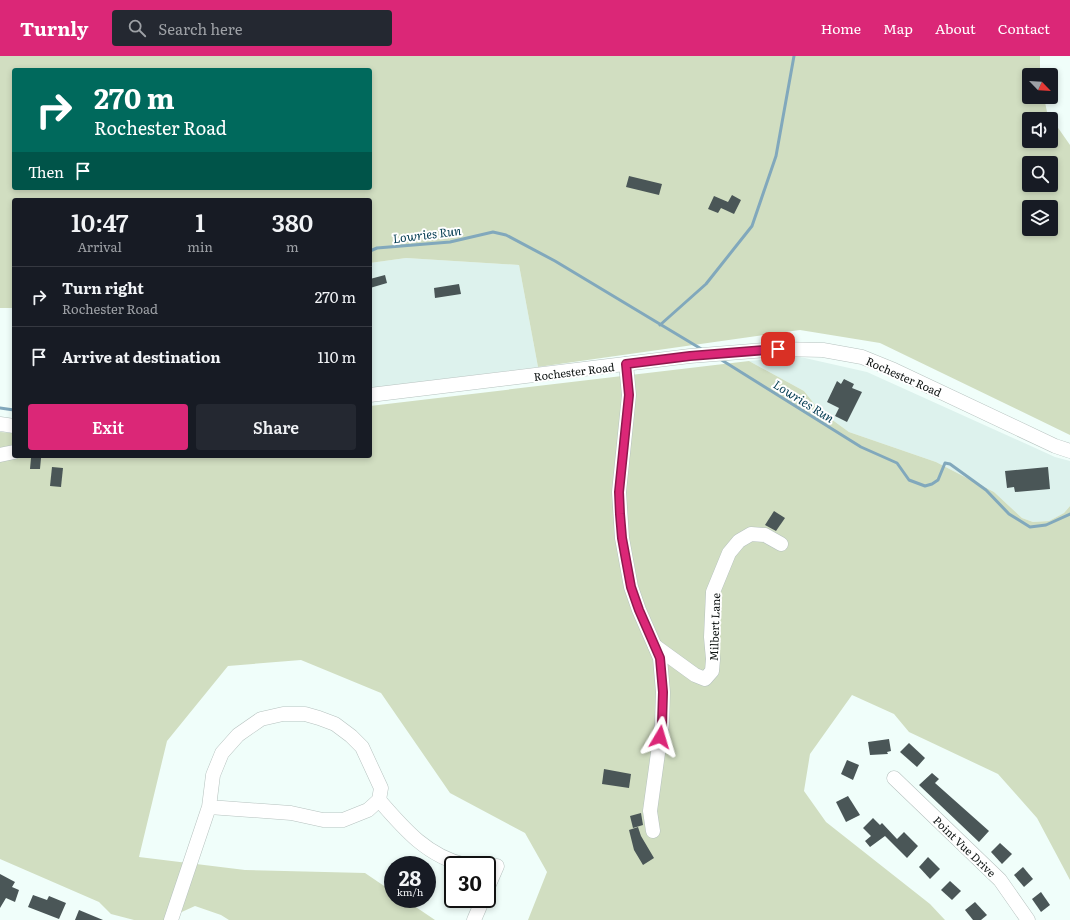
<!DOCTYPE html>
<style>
:root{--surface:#171b24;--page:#242831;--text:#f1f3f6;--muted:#9ea1a6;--line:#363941;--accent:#db2777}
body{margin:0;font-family:Literata,serif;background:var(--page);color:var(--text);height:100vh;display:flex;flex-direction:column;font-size:15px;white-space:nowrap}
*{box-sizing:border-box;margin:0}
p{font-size:13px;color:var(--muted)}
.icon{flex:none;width:22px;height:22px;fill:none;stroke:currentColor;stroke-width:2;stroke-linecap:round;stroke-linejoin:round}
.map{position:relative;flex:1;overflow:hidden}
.sheet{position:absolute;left:12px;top:142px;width:360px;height:260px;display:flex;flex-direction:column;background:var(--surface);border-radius:4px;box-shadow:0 2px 6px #0003}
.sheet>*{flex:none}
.guide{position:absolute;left:12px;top:12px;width:360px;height:122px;border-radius:4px;box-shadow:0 2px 6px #0003;background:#00695c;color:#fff;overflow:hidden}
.needle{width:26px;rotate:115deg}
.fabs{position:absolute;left:1022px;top:12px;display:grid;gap:8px}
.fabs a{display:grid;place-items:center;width:36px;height:36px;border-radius:4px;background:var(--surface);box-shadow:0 2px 6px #0003;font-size:20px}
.speed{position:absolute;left:384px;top:800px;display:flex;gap:8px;font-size:20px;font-weight:700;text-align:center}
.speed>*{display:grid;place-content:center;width:52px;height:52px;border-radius:50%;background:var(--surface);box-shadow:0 2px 6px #0003;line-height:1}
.speed small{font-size:10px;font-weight:400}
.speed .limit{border:2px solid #111;border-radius:6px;background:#fff;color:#111}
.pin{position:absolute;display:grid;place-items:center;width:34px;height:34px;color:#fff;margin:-17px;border-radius:8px;box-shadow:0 2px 6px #0006}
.me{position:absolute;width:44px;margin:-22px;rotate:7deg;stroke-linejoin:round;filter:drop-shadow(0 0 3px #0008)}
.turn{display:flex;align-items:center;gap:14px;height:84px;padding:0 16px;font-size:18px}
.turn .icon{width:52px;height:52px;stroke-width:2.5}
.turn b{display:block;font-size:28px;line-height:34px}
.then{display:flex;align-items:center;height:38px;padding:0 16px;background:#0003;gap:8px;font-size:15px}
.eta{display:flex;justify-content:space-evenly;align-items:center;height:68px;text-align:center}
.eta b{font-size:24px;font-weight:600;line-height:28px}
.button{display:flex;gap:8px;margin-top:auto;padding:8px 16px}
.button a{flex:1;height:46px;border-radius:4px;background:var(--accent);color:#fff;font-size:16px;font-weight:600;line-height:46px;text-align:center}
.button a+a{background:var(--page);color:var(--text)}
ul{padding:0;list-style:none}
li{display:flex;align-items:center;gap:12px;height:60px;padding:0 16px;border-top:1px solid var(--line)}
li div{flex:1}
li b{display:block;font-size:15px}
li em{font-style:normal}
header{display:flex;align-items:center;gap:24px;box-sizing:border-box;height:56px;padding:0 20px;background:var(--accent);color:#fff}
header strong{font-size:19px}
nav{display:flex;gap:22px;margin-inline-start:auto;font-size:14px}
.search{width:280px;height:36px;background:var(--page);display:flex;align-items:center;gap:10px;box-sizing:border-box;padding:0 14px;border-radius:4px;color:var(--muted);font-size:15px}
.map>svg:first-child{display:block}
.built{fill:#ddf2ed}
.green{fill:#d1dec1;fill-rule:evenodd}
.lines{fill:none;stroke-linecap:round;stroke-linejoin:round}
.stream{stroke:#81a8bc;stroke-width:3}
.building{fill:#4a5657}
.minor-casing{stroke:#b6c2bf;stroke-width:15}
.minor{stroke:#fff;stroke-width:14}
.route-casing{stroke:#8e194d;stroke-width:10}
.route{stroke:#db2777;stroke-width:7}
.labels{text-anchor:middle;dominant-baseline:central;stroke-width:4;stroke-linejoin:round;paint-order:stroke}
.street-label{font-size:11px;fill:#0f1413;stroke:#fff}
.water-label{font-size:12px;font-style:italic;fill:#023b51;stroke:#fff}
</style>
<header>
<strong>Turnly</strong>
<div class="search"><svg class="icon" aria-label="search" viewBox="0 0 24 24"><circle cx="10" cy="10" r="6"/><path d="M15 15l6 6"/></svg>Search here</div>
<nav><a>Home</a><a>Map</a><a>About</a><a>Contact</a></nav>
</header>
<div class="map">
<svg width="1070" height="864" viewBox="0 0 1070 864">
<rect width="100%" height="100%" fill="#f0fefa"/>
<g class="built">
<polygon points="406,202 519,209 538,311 370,332 370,207"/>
<polygon points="796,300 867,316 1055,401 1070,405 1070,450 1064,457 1049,465 1033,466 1022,462 994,436 936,406 849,376 820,355 804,335 749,305"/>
</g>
<g class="green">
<path d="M0,0H1040V19H1029V41H1044L1047,56L1070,89V379L880,287L800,274L538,311L519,209L406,202L370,207V144H14V252H0ZM14,14H370V132H14ZM1029,63H1051V85H1029ZM1029,107H1051V129H1029ZM1029,151H1051V173H1029Z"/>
<polygon points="749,305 804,335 820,355 849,376 936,406 994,436 1022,462 1033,466 1049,465 1064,457 1070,450 1070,824 1037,762 998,718 909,676 894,658 852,639 810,698 804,735 826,766 930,848 945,864 528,864 547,816 525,777 450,737 381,637 301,604 228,610 167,685 139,801 245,814 365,817 393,836 393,843 404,843 435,864 229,864 221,859 195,850 164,864 134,864 111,858 99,846 0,803 0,376 14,377 14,400 370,400 370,350"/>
</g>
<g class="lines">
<g class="stream">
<polyline points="370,195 377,192 450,186 493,176 506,179 555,205 703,294"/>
<polyline points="660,269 706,228 752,170 776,100 794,0"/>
<polyline points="720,303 861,391 897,407 909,424 925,430 932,428 938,424 945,407 950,408 986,434 1009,458 1030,471 1046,469 1070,458"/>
<polyline points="0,352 14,354"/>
</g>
</g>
<g class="building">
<polygon points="629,120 662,128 659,139 626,131"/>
<polygon points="732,139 741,144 734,158 721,152 718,157 708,153 714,140 728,146"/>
<polygon points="385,219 387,227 370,232 370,223"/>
<polygon points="459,228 461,238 435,242 434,232"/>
<polygon points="844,323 854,328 852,332 862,336 847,366 835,360 839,352 827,346 837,325 841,328"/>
<polygon points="31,402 41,402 40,413 30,413"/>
<polygon points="52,411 63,412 61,431 50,430"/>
<polygon points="1048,411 1050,433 1015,436 1014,431 1007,432 1005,415"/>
<polygon points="774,455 785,462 776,475 765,469"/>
<polygon points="889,683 891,695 887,696 888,698 870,699 868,686"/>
<polygon points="909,687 925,702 917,711 900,696"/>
<polygon points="847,704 859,709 853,724 841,718"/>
<polygon points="604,713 631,718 629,732 602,728"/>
<polygon points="932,717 939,723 935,727 989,775 979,786 919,729"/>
<polygon points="848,740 860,759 846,766 836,746"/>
<polygon points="641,757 643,769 633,772 630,760"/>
<polygon points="873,762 880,769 882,767 897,783 904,776 918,790 907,802 885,780 870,791 865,785 871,780 863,772"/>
<polygon points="638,771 641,780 654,802 643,809 634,794 629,774"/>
<polygon points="1000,787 1012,798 1002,808 991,796"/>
<polygon points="928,801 940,813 930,823 919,811"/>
<polygon points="1023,811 1033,823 1024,831 1014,819"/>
<polygon points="0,818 15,826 12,831 19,834 15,846 6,842 0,852"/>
<polygon points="950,825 961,835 952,844 941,834"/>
<polygon points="1041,836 1050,849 1041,856 1032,843"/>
<polygon points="33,839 47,844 49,840 66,847 59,863 28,851"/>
<polygon points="975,846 987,859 981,864 973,864 965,854"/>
<polygon points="79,854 103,864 75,864"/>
</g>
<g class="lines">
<defs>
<g id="minor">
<polyline points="626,308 629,339 619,436 622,482 631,531 639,554 660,602 663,636 662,668 650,755 653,775"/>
<polyline points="370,339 690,300 778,293 823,294 862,301 894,314 1055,390 1070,395"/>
<polyline points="0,368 14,370"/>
<polyline points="0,399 14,396"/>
<polyline points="655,590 695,619 705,623 712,615 713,603 711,581 713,536 729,497 739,485 751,478 765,479 781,488"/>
<polyline points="894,722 1000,824 1028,864"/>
<path d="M379,744C404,773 428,801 466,809"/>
<polyline points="487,810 497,810 487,833"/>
<polyline points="171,864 209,751 291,757 323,764 343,764 368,754 379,744 381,732 362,691 351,680 335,668 319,662 305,658 283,658 261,663 238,679 222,697 213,719 209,751"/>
<polyline points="474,864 483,843"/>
</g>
</defs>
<use href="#minor" class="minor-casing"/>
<use href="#minor" class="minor"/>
</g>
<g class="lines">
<defs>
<polyline id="route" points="660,681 662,668 663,636 660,602 639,554 631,531 622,482 620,458 619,436 629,339 626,308 690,300 778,293"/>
</defs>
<use href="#route" class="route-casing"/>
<use href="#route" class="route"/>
</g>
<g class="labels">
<g class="street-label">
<text transform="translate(574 315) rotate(-7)">Rochester Road</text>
<text transform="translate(904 320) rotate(24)">Rochester Road</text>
<text transform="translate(714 571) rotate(-88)">Milbert Lane</text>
<text transform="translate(965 790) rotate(44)">Point Vue Drive</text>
</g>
<g class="water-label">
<text transform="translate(427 178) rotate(-7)">Lowries Run</text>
<text transform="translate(804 345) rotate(32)">Lowries Run</text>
</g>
</g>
</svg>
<div class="fabs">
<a><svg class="needle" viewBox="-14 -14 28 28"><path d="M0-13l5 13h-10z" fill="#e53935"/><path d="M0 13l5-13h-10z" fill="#9ea1a6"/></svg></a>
<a><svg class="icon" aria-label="sound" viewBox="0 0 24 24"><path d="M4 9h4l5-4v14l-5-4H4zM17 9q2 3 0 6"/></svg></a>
<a><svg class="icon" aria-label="search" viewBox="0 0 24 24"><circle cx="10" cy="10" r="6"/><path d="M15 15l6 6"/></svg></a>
<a><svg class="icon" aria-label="layers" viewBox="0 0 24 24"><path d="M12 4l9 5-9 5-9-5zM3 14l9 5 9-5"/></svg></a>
</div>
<div class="speed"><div>28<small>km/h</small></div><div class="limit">30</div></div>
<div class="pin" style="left:778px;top:293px;background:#d93025"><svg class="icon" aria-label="arrive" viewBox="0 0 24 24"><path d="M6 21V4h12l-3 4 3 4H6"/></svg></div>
<svg class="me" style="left:660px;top:681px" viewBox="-20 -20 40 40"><path d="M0-17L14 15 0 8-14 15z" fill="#db2777" stroke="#fff" stroke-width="4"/></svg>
<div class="guide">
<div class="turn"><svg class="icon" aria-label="right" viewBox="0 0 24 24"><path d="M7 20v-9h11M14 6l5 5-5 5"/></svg><div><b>270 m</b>Rochester Road</div></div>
<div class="then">Then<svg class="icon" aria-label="arrive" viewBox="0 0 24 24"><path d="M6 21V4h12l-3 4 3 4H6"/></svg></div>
</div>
<section class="sheet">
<div class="eta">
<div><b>10:47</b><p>Arrival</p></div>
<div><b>1</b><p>min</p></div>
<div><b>380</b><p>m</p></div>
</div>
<ul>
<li><svg class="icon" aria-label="right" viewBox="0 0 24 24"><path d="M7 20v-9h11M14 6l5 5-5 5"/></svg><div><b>Turn right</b><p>Rochester Road</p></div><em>270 m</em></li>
<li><svg class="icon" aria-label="arrive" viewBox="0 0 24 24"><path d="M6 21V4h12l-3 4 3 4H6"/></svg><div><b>Arrive at destination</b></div><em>110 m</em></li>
</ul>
<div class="button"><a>Exit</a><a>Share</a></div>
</section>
</div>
